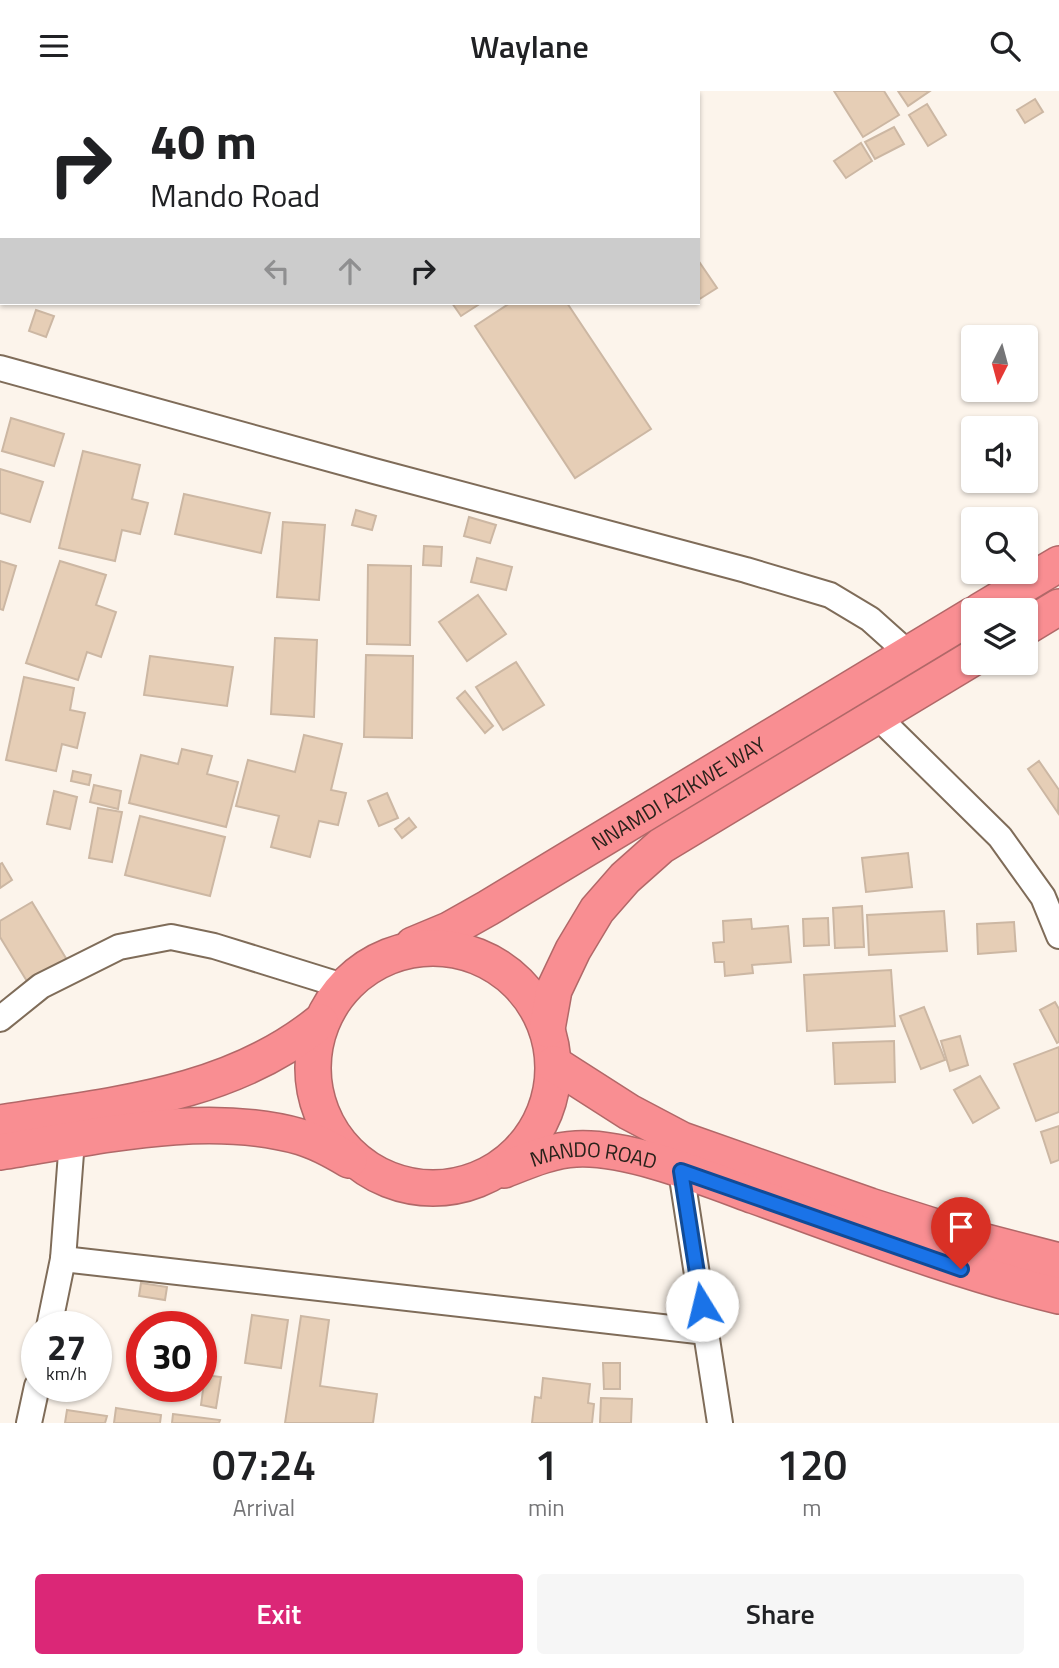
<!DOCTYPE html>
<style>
:root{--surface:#fff;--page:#f6f6f6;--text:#202124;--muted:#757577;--accent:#db2777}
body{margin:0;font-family:"Titillium Web",sans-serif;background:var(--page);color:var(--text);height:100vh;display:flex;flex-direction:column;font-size:26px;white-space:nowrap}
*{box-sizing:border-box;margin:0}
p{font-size:23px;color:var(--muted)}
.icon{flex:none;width:38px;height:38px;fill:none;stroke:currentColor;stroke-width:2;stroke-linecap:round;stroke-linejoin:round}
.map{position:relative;height:1332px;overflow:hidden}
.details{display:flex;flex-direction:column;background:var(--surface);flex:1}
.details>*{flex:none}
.hud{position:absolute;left:0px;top:0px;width:700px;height:214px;box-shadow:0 2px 5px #0004;background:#fff;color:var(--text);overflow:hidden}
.needle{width:46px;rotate:186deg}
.tools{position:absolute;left:961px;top:234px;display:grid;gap:14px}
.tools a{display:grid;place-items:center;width:77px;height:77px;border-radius:7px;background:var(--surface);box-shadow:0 2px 5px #0004;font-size:35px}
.speed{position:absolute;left:21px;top:1220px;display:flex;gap:14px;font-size:35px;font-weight:700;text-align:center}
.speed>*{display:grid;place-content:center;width:91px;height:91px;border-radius:50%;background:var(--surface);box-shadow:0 2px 5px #0004;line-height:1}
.speed small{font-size:18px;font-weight:400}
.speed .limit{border:10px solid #d22;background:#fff;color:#111}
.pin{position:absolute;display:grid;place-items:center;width:60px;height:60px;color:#fff;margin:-72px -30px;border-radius:50% 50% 50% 0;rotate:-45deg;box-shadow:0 0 7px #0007}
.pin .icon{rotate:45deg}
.me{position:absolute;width:77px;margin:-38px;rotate:351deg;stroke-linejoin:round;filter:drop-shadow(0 0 5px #0008)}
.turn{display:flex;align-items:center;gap:24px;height:147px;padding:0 35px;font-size:32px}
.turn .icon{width:91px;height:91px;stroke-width:2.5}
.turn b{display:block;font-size:49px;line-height:60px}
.lanes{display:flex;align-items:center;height:66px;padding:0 35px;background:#0003;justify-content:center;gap:35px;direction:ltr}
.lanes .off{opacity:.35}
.eta{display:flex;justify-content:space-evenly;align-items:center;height:119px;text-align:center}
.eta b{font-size:42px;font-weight:600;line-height:49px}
.button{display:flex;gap:14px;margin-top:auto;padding:14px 35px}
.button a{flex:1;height:80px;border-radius:7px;background:var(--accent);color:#fff;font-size:28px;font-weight:600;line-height:80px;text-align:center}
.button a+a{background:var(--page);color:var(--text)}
header{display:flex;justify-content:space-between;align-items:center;height:91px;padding:0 35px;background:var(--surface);font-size:32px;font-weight:600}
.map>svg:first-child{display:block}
.building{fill:#e6ceb6;stroke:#ccb7a3;stroke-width:2}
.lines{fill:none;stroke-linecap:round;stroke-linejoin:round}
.minor-casing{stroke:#7f6c59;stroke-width:28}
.highway-casing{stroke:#b16868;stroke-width:38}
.minor{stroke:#fff;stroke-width:24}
.highway{stroke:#f98e92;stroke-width:35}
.route-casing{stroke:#114b97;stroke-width:18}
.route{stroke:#1a73e8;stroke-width:12}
.labels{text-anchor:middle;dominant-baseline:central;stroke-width:5;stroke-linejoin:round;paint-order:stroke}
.street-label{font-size:21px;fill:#2a221b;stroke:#fcf4eb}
</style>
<header><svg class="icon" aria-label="menu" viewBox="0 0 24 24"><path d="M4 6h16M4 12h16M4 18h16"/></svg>Waylane<svg class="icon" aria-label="search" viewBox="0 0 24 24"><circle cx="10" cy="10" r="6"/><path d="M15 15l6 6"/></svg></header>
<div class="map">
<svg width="1059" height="1332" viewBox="0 0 1059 1332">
<rect width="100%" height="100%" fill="#fcf4eb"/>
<g class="building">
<polygon points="0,0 80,2 2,2 2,203"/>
<polygon points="834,0 884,0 899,24 863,46"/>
<polygon points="898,0 930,0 908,15"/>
<polygon points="1035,8 1043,21 1025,32 1017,19"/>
<polygon points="927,13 946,44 928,55 909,24"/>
<polygon points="894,36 904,53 875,68 865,51"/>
<polygon points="861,52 872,70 846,87 834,70"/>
<polygon points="700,172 717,197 698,209 698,174"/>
<polygon points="452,212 481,212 461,225"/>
<polygon points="510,212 567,212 651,338 575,387 475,235"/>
<polygon points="36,219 54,225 46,246 29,240"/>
<polygon points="11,327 64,343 54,375 2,360"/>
<polygon points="83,360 140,374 132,408 148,412 140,443 122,439 115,470 59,457"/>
<polygon points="0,378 43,391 30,431 0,422"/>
<polygon points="184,403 270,422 261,462 175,443"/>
<polygon points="356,419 376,425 372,439 352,434"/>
<polygon points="469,426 496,434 490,452 464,445"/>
<polygon points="283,431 325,434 319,509 277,506"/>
<polygon points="424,455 442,456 441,475 423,474"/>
<polygon points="477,467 512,476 506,499 471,491"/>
<polygon points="0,470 16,475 3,519 0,518"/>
<polygon points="60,470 106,484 96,514 116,521 101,566 87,561 78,589 26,572"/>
<polygon points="368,474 411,475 410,554 367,553"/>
<polygon points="478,504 506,543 467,570 439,531"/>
<polygon points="275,547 317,549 314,626 271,623"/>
<polygon points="366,564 413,565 412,647 364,646"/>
<polygon points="150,565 233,576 227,615 144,604"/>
<polygon points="516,571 544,614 503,639 476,596"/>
<polygon points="24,586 74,597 70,619 85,622 77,657 62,653 56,680 6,669"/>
<polygon points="465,600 493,635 485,642 457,607"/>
<polygon points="304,644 342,653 331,699 346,702 338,734 319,730 310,766 271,756 279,725 236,715 248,669 295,681"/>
<polygon points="182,658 212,665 207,683 238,691 226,736 129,712 141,664 178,673"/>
<polygon points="1039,670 1059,699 1058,722 1028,678"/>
<polygon points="73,680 91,684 89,694 71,690"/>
<polygon points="94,694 121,700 118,718 90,711"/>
<polygon points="54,700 77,706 70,738 47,733"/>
<polygon points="387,702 398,727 379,735 368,710"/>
<polygon points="98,717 122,721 112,771 89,767"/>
<polygon points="140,725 225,746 210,805 125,784"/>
<polygon points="409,727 416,736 402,747 395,738"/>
<polygon points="908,762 912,796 866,801 862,767"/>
<polygon points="2,772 12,789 0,797 0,773"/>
<polygon points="32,811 67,869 28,892 0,846 0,830"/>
<polygon points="862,815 864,856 835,857 833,817"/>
<polygon points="944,820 947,860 869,864 867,824"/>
<polygon points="828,827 829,854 804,855 803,828"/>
<polygon points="751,828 752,838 788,835 791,871 752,874 753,882 725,885 724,871 715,871 713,852 724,851 723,830"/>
<polygon points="1014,831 1016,860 978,863 977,833"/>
<polygon points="891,879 895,935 807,940 804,884"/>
<polygon points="1055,911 1059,918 1059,951 1057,952 1040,919"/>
<polygon points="924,916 945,969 921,978 900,925"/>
<polygon points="960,945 968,974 950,980 941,950"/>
<polygon points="894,950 895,991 835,993 833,952"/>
<polygon points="1059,956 1059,1021 1036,1030 1014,973"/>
<polygon points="980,985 999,1017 973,1032 954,999"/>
<polygon points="1059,1035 1059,1069 1051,1072 1041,1041"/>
<polygon points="141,1192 167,1196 165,1209 139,1205"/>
<polygon points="252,1224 288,1229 281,1277 245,1272"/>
<polygon points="301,1225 329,1229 320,1295 377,1303 373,1332 285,1332"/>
<polygon points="603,1272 620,1272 620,1298 604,1298"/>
<polygon points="205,1284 221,1286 216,1317 201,1314"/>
<polygon points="543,1287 590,1293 588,1312 594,1313 592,1332 532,1332 535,1306 541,1307"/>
<polygon points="601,1307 632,1308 631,1332 600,1332"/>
<polygon points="116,1317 161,1324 160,1332 114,1332"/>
<polygon points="67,1319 107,1325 105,1332 65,1332"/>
<polygon points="173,1323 220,1329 219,1332 172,1332"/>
</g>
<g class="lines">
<defs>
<g id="minor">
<polyline points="0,277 374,380 746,479 830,504 870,528 908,562"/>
<polyline points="877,625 1000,746 1043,806 1059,845"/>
<polyline points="0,928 41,895 119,856 171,846 214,855 343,895"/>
<polyline points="681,1080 720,1332"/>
<polyline points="63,1168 706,1241"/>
<polyline points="49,1236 63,1168 72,1049"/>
<polyline points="29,1332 37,1295"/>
</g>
<g id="highway">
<polyline points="980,520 1059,473"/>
<polyline points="1026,536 1059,516"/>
<path id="s1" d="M413,854L449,839L488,817L973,524"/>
<circle cx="433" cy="977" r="120"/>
<polyline points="547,938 554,899 573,859 597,819 625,787 661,755 973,567"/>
<polyline points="554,973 629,1021 682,1049 870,1115 974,1148 1059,1170"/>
<path d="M0,1032C112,1014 229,1005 320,931"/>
<path d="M0,1061C96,1046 206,1019 301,1046C318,1051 334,1060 349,1069"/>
<path id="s2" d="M504,1079C527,1070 552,1059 576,1058C627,1055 706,1087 755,1105C856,1141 955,1180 1059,1205"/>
</g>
</defs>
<use href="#minor" class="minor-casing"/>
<use href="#highway" class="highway-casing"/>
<use href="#minor" class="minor"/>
<use href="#highway" class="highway"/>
</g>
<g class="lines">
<defs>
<polyline id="route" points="702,1214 681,1080 961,1178"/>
</defs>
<use href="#route" class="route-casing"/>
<use href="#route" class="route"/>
</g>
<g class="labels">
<g class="street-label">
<text stroke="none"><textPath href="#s1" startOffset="306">NNAMDI AZIKWE WAY</textPath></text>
<text stroke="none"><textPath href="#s2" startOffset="93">MANDO ROAD</textPath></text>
</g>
</g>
</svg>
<div class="tools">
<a><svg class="needle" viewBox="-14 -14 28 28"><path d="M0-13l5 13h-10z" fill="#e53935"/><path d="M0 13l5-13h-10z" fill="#757577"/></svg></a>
<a><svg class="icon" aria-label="sound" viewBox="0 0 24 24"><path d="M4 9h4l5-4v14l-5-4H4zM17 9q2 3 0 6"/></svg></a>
<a><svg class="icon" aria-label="search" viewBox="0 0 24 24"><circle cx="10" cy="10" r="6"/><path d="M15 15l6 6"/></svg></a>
<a><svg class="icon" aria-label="layers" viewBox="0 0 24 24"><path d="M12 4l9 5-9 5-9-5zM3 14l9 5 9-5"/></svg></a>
</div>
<div class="speed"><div>27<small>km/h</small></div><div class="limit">30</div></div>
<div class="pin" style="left:961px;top:1178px;background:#d93025"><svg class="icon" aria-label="arrive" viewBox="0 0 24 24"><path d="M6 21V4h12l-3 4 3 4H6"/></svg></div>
<svg class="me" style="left:702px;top:1214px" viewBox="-20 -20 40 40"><circle r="19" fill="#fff"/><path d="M0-13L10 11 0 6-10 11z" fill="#1a73e8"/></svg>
<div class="hud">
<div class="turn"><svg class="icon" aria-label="right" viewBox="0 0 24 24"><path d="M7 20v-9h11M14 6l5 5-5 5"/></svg><div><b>40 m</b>Mando Road</div></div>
<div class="lanes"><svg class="icon off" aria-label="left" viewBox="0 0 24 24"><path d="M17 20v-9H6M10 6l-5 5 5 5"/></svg><svg class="icon off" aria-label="ahead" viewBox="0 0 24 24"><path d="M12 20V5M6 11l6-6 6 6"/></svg><svg class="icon" aria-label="right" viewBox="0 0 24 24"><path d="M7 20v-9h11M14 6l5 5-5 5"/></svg></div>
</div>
</div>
<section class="details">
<div class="eta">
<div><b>07:24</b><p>Arrival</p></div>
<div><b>1</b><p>min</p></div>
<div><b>120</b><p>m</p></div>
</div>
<div class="button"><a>Exit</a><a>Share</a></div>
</section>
